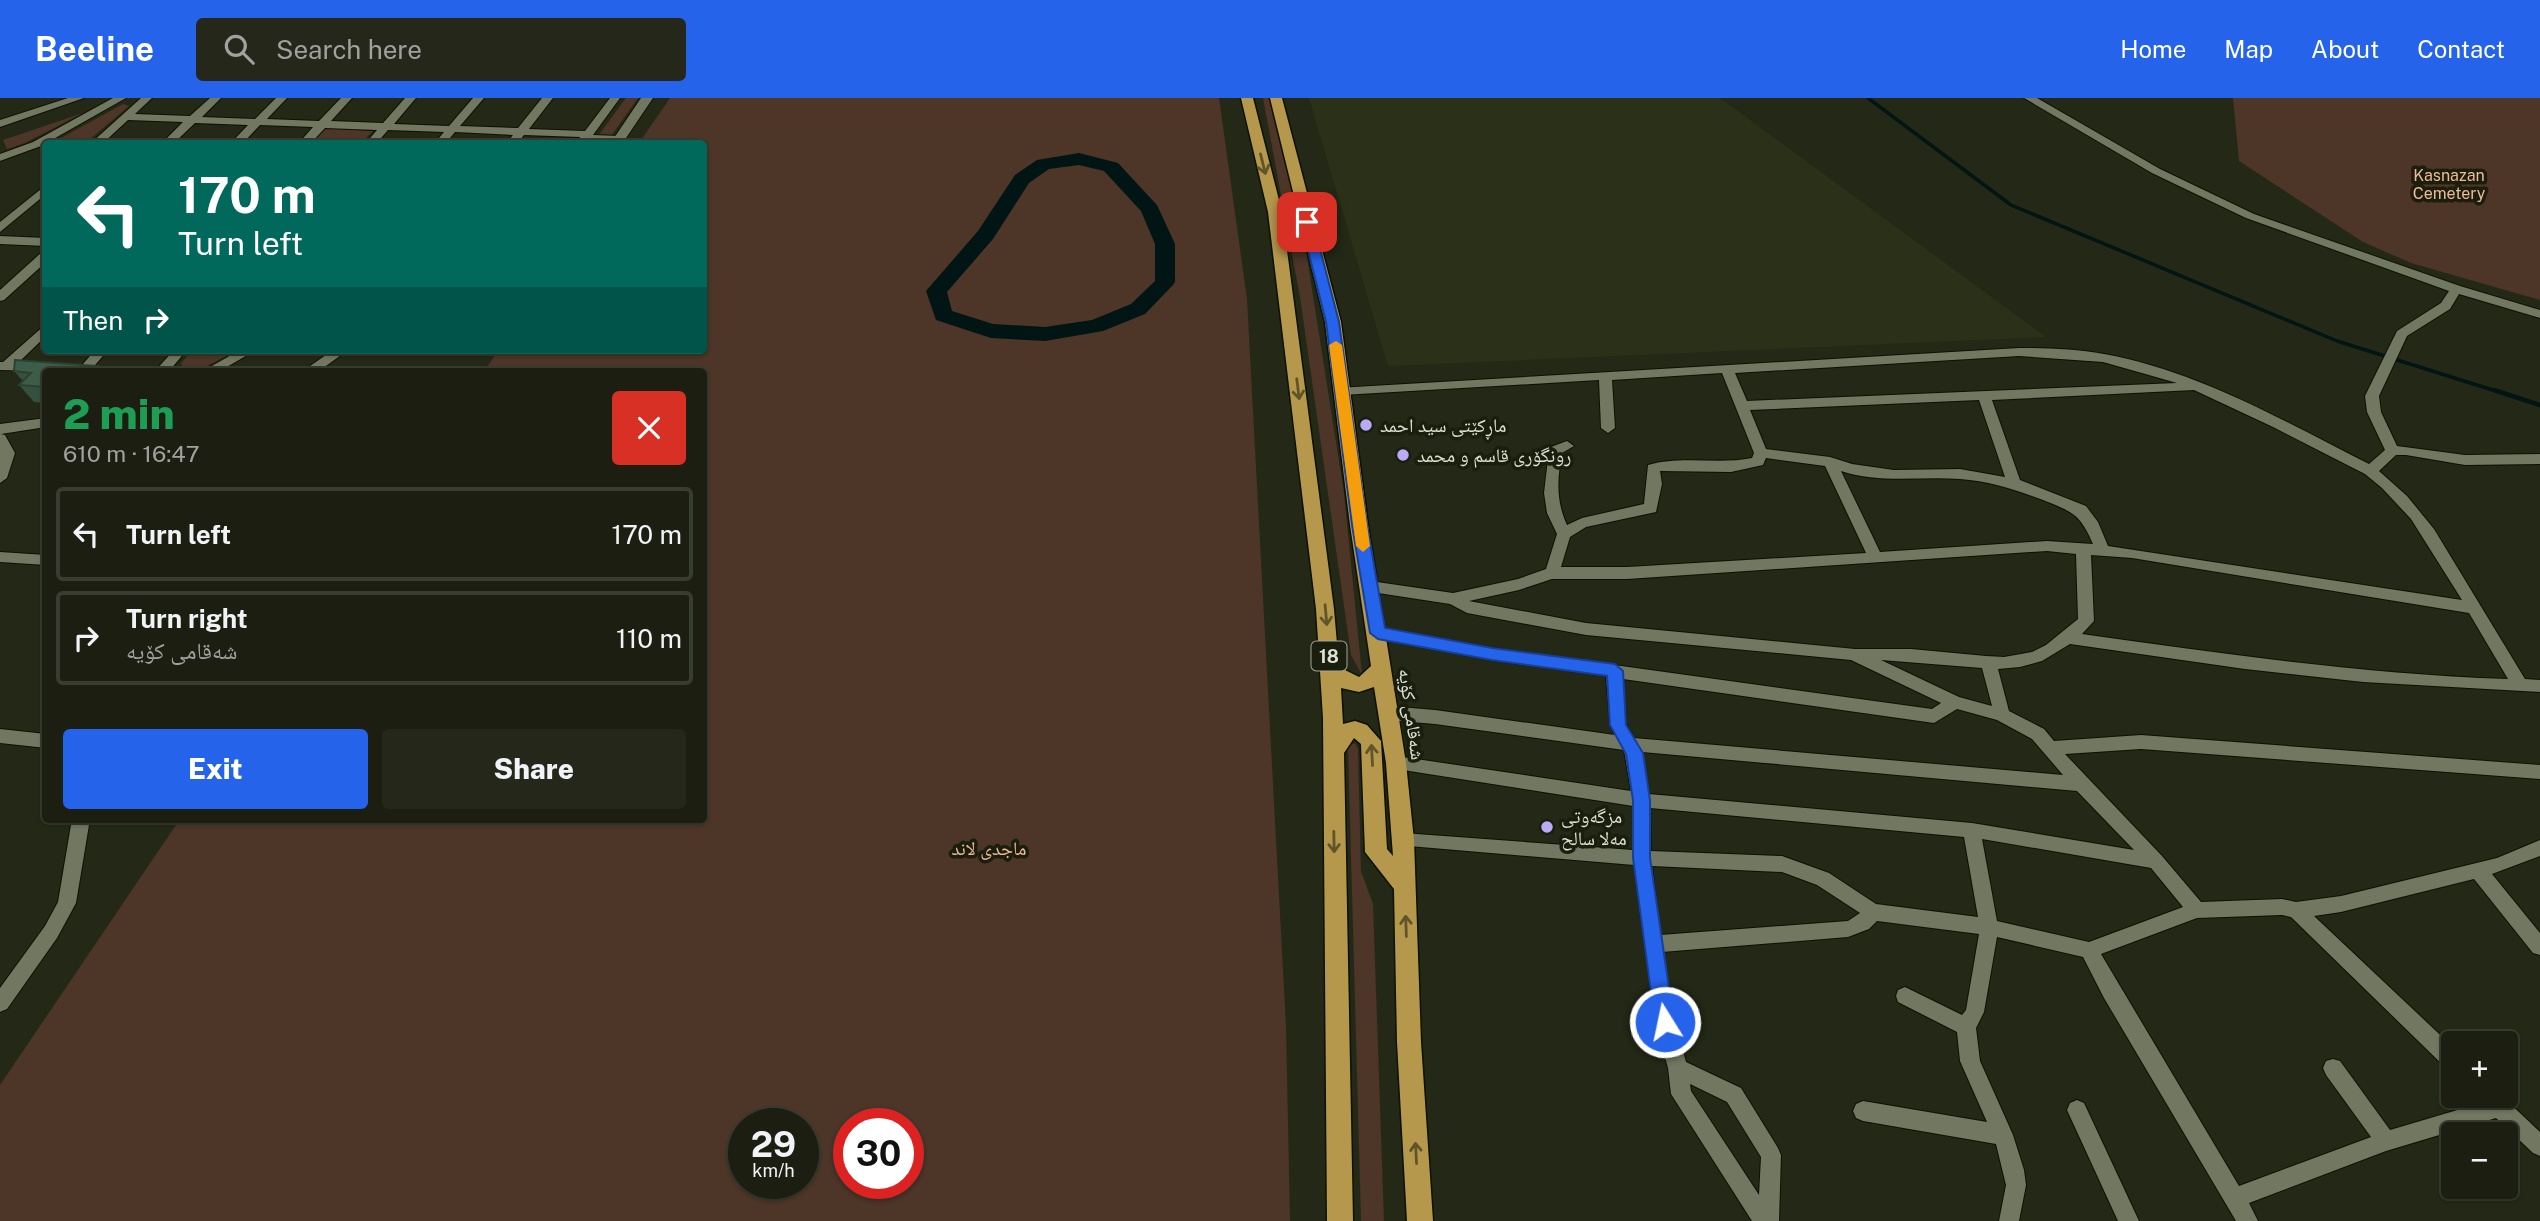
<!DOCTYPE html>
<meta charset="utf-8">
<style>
:root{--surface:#1b1e10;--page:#242719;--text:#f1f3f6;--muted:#a0a29f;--line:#393c30;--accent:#2563eb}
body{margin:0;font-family:"Public Sans","Noto Naskh Arabic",sans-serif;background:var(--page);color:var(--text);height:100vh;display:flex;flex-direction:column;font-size:26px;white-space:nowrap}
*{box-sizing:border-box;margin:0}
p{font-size:23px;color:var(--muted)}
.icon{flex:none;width:38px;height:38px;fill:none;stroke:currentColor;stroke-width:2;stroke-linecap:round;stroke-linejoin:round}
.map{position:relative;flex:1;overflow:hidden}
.drawer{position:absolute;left:42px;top:270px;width:665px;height:455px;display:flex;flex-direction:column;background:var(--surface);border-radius:7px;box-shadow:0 2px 5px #0004,0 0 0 2px var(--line)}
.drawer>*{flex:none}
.banner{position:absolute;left:42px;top:42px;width:665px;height:214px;border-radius:7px;box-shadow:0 2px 5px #0004,0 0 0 2px var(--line);background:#00695c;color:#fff;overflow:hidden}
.fabs{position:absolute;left:2441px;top:933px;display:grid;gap:14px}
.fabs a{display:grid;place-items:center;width:77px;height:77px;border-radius:7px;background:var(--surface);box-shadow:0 2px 5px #0004,0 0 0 2px var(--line);font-size:35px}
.speed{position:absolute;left:728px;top:1010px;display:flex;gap:14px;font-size:35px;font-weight:700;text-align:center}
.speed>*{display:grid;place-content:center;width:91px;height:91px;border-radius:50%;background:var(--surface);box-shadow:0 2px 5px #0004,0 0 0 2px var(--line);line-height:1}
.speed small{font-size:18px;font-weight:400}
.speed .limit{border:10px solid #d22;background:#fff;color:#111}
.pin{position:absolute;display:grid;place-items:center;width:60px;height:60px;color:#fff;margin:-30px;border-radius:14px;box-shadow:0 4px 10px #0006}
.me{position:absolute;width:77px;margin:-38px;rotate:350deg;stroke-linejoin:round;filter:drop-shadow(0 0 5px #0008)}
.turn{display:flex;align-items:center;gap:24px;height:147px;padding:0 21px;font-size:32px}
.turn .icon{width:91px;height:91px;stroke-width:2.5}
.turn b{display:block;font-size:49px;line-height:60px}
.then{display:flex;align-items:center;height:66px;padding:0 21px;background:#0003;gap:14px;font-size:26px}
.round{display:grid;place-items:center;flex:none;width:74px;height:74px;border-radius:7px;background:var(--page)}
.overview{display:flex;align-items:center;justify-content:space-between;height:119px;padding:0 21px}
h1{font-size:42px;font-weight:800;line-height:52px;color:#1e9e55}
.button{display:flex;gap:14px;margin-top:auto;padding:14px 21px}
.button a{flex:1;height:80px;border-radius:7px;background:var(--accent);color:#fff;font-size:28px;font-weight:800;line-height:80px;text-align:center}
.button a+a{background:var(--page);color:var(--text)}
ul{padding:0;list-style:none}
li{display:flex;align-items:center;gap:21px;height:94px;margin:0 14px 10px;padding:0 7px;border:4px solid var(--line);border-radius:7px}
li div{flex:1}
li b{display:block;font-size:26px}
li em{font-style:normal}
header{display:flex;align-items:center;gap:42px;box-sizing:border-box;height:98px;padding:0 35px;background:var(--accent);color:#fff}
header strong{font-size:33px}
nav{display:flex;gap:38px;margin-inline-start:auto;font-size:24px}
.search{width:490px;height:63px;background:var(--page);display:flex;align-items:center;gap:18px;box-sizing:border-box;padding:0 24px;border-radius:7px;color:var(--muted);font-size:26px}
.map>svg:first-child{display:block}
.built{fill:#2b3118}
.green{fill:#4d3527;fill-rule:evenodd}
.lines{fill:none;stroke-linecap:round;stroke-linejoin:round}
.stream-far1{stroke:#011514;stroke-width:3.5}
.stream{stroke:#011514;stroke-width:4.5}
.river{fill:#011514;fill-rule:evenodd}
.minor-casing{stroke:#0d1102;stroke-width:2}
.tertiary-casing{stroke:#0d1102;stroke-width:2}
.trunk-casing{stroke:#0d1102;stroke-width:3}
.minor{fill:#717761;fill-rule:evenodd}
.tertiary{fill:#717761;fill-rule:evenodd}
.trunk{fill:#b6984d;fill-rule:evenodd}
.wall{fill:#35503e}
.shaded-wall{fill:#2b4132}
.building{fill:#3e5d48;stroke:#2b4132;stroke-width:2}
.oneway{stroke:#605529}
.route{fill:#2563eb;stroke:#184099;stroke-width:2}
.slow{fill:#f59e0b}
.poi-dot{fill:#baaaf7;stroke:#1a1e0c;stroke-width:2.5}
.labels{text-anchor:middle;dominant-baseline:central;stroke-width:7;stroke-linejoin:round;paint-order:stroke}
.far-park-label{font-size:16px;fill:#f1b898;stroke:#1a1e0c}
.shield{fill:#1a1e0c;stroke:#a3a699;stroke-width:2}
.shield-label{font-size:18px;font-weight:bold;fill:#dee1d5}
.poi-label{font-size:19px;fill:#dee1d5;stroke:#1a1e0c;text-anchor:start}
.street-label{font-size:19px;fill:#dee1d5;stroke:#1a1e0c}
.park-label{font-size:19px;fill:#f1b898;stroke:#1a1e0c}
</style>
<header>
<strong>Beeline</strong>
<div class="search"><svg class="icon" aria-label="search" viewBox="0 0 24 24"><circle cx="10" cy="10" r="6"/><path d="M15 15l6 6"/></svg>Search here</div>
<nav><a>Home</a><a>Map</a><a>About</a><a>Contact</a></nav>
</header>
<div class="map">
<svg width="2540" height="1123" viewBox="0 0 2540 1123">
<rect width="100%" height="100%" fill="#242816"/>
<polygon class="built" points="1309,0 1720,0 2046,239 1388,268"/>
<g class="green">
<polygon points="626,0 638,0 606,45 592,46"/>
<path d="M670,0H1219L1247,201L1286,928L1290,1123H0V987L180,721H704V273H484L499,252H704V46L639,45ZM744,1026H803V1085H744ZM849,1026H908V1085H849Z"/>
<polygon points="1263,0 1276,0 1292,64 1344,395 1362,577 1351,557 1300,199"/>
<polygon points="2233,0 2540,0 2540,202 2411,165 2363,144 2239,63"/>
<polygon points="123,6 129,8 89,42 65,42 60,45 52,45"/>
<polygon points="83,15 25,45 7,51 3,42"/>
<polygon points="324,30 373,33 362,44 309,46"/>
<polygon points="193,252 238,252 201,271 183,271 181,265"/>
<polygon points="1355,645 1358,651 1361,773 1373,806 1384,1123 1361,1123 1348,648"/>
</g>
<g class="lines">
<polyline class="stream-far1" points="1868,0 2011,107 2337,243 2499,294"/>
<polyline class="stream" points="2494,292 2540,307"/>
<path class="river" d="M1079,55L1118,65L1157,107L1175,146V184L1172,188L1145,216L1103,233L1045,243L991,240L936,222L926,193L978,133L1015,77L1037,62ZM1079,67L1104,73L1141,113L1155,146V183L1131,206L1092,222L1045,229L993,226L952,213L947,194L993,141L1029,85L1049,71Z"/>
<defs>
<g id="minor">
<polygon points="68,0 84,0 0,29 0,22"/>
<polygon points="113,0 126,0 41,48 0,63 0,56 33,44"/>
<polygon points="141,0 152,0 135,16 190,18 210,0 221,0 202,19 255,21 276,0 287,0 267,21 319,23 341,0 352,0 331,23 383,25 405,0 416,0 394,26 449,28 473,0 484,0 460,28 518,30 542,0 553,0 529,31 585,33 610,0 620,0 593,37 619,38 624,41 619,44 578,46 580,39 524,37 517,46 506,46 513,37 455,34 445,46 434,46 444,34 388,32 376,46 365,46 377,32 325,30 310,46 298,46 313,29 260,27 242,46 230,46 248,27 195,25 173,46 161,46 183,24 128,22 102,46 90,46"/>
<path d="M2024,0H2037L2160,71L2254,116L2460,188L2540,212V220L2459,196L2450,211L2407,238L2379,298L2381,314L2397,348L2465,357L2540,356V366L2465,367L2406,357H2396L2379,373L2407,398L2434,431L2525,581L2540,582V594L2363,584L2245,571L2070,546L2042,563L2020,569L1998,571L2009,613L2044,631L2054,643L2141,637L2540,667V681L2141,651L2065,656L2162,758L2201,804L2282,801L2296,804L2341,798L2497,760L2540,742V758L2492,776L2540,835V857L2533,855L2474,781L2341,814L2314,818L2454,950V973L2447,971L2291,819L2282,817L2197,820L2101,856L2239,1088L2371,1039L2326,977L2323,970L2326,963L2333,961L2340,963L2390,1032L2481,1005L2478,998H2502L2540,1034V1058L2533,1055L2496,1020L2386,1053L2249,1105L2258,1123H2236L2104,900L2083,859L1997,839L1984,914L1976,930L1980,963L2013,1037L2024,1072L2026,1087L2019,1123H1999L2006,1087L1996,1046L1863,1023L1856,1020L1853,1013L1856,1006L1863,1003L1987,1024L1960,963L1957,934L1898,904L1896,898L1898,892L1905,889L1962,917L1966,912L1979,836L1877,823L1869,831L1848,839L1662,854L1675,924L1686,964L1741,990L1778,1050L1781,1057L1779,1123H1752L1671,996L1668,970L1655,924L1634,767L1397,747L1394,742L1397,737L1403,735L1633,752V708L1390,670L1388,665L1390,660L1396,658L1631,693L1624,652L1435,626L1388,622L1382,620L1380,615L1382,610L1388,608L1435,612L1615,637L1610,627L1606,578L1492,562L1378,541L1370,535L1378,529L1492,550L1932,611L1941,605L1851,562L1586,537L1467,515L1450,506L1365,493L1362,489L1370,483L1453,495L1518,481L1546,471L1557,436L1547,415L1544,395L1549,352L1551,349L1567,343L1574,348L1562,355C1557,381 1556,403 1567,427L1582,420L1644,406L1648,367C1682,357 1718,367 1752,360L1754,355L1722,275L1612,282L1615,330L1608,335L1601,330L1599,282L1342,297L1335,293L1337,290L2019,250C2047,250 2076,251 2104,256C2198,273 2284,323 2369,366L2385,352L2367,314L2365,298L2397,233L2441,205L2449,193L2246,120L2152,75ZM2019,258L2103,264L2177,285L1747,303L1735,275ZM2194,292L2273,329L2365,376L2382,390L2411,421L2462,502L2108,448L2098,424L2086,408L2020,382L1992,302ZM1979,302L2005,379L1960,371L1894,372L1852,366L1830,359L1766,351L1750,312ZM1766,360L1825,368L1866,455L1627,469H1561L1570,439L1586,429L1656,414L1662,386L1660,373L1731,374L1763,367ZM1841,373C1880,386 1920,378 1960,381C1989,383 2016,392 2043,402C2073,414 2080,416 2093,446L2047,443L1880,454ZM2047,453L2076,456L2078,521L2046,547L2032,554L2004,559L1986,558L1911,551H1855L1586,525L1469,503L1519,492L1552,481H1627ZM2091,457L2132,460L2469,515L2508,581C2365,576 2223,556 2082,536L2094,523ZM1881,562L1982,570L1992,608L1959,599ZM1623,581L1934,625L1957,611L1997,622L2032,641L2063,677L1634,640L1626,626ZM1642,654L2077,693L2134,752L1972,725L1649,696ZM1650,710L1964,739L1978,819L1876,806L1829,775L1782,758L1651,753ZM1982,741L2151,770L2183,809L2089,844L1997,823ZM1652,768L1782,774L1817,787L1860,815L1848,823L1660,837ZM1690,986L1727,1004L1761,1059L1759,1097L1691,993Z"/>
<polygon points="46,87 46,96 0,134 0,124"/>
<polygon points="0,138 46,140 46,148 0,146"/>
<polygon points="42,154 46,154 46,164 4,202 0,203 0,192"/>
<polygon points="46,226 46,238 18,265 39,267 39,273 0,272 0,264 3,264"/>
<polygon points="95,252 108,252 90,273 77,273"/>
<polygon points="174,252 187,252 169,273 155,273"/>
<polygon points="240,252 256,252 220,273 203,273"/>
<polygon points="333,252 348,252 319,273 303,273"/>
<polygon points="46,320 46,329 1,336 5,337 15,355 7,380 0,385 0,326"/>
<polygon points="0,454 46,457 46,467 0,464"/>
<polygon points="0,631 46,636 46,650 0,645"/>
<polygon points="72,721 90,721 76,805 57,840 7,911 0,914 0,890 45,828 58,804"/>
<polygon points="2077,1002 2084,1005 2139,1123 2118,1123 2067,1012 2070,1005"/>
</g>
<polygon id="tertiary" points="641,0 653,0 622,46 610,46"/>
<path id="trunk" d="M1241,0H1253L1282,114L1334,511L1339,569L1359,579L1371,568L1350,427L1325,224L1270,0H1282L1341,224L1368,427L1406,665L1414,742L1421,944L1433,1123H1407L1397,944L1394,791L1365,754L1361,646L1354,640L1344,655L1353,1123H1327L1323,620L1316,511L1268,114ZM1374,589L1386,665L1393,758L1387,751L1381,643L1367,627L1355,623L1343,626L1341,590L1359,594Z"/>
</defs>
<use href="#minor" class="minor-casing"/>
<use href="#tertiary" class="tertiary-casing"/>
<use href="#trunk" class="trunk-casing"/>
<use href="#minor" class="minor"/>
<use href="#tertiary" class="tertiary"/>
<use href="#trunk" class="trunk"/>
</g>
<polygon class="wall" points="97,268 102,273 46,273 46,305 34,304 19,287 23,283 14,273"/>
<polygon class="shaded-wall" points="97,268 102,273 92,273"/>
<polygon class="building" points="15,262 97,268 92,273 46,273 46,289 19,287 31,275 14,273"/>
<defs><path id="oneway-shaft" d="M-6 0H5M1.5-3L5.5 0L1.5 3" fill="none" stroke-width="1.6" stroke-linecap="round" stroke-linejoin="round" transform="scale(1.75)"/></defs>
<g class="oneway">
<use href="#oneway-shaft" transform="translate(1263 66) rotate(76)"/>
<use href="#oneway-shaft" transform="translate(1298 291) rotate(83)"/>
<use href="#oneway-shaft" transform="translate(1326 517) rotate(85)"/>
<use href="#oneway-shaft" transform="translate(1372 657) rotate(-93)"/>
<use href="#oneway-shaft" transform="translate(1334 744) rotate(89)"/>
<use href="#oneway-shaft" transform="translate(1406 828) rotate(-92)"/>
<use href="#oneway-shaft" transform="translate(1416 1055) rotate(-93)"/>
</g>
<polygon class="route" points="1307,121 1313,124 1339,224 1367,427 1385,530 1492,550 1615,566 1623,573 1626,627 1643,655 1650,702 1650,760 1674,924 1672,930 1665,933 1658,930 1655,924 1633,760 1633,702 1626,656 1610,627 1607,578 1492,562 1378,541 1370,535 1352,427 1326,224 1301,124"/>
<polygon class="slow" points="1336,243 1342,247 1370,448 1363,454 1356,448 1329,247"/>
<g class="poi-dot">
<circle cx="1366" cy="327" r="7"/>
<circle cx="1403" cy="357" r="7"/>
<circle cx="1547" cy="729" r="7"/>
</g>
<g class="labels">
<g class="far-park-label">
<text x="2449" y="77">Kasnazan<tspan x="2449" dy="18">Cemetery</tspan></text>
</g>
<rect class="shield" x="1311.5" y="543.5" width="35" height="29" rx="5"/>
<g class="shield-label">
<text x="1329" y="558">18</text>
</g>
<g class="poi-label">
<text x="1380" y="327">ماڕکێتی سید احمد</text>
<text x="1417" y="357">رونگۆری قاسم و محمد</text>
<text x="1561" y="718">مزگەوتی<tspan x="1561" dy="22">مەلا سالح</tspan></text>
</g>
<g class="street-label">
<text transform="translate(1412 616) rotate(82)">شەقامی کۆیە</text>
</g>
<g class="park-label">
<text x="989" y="750">ماجدی لاند</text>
</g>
</g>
</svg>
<div class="fabs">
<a>+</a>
<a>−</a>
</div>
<div class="speed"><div>29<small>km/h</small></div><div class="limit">30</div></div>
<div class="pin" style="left:1307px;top:124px;background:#d93025"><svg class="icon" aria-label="arrive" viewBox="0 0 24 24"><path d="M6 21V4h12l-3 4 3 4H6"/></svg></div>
<svg class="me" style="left:1665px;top:924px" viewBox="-20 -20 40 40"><circle r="17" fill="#2563eb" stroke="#fff" stroke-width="3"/><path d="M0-11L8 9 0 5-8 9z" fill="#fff"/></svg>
<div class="banner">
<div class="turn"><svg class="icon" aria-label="left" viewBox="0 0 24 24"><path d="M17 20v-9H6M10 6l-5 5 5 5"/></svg><div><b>170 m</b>Turn left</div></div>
<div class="then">Then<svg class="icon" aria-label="right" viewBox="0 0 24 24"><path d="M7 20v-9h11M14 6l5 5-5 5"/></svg></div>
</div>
<section class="drawer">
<div class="overview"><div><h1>2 min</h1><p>610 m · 16:47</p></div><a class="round" style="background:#d93025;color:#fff"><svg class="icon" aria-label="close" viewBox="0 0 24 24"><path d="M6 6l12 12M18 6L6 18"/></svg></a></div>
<ul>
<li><svg class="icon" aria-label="left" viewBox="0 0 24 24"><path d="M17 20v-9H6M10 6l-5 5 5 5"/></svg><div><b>Turn left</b></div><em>170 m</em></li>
<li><svg class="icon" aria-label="right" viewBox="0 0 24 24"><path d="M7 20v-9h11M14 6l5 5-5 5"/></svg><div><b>Turn right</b><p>شەقامی کۆیە</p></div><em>110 m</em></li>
</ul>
<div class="button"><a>Exit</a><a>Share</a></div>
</section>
</div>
